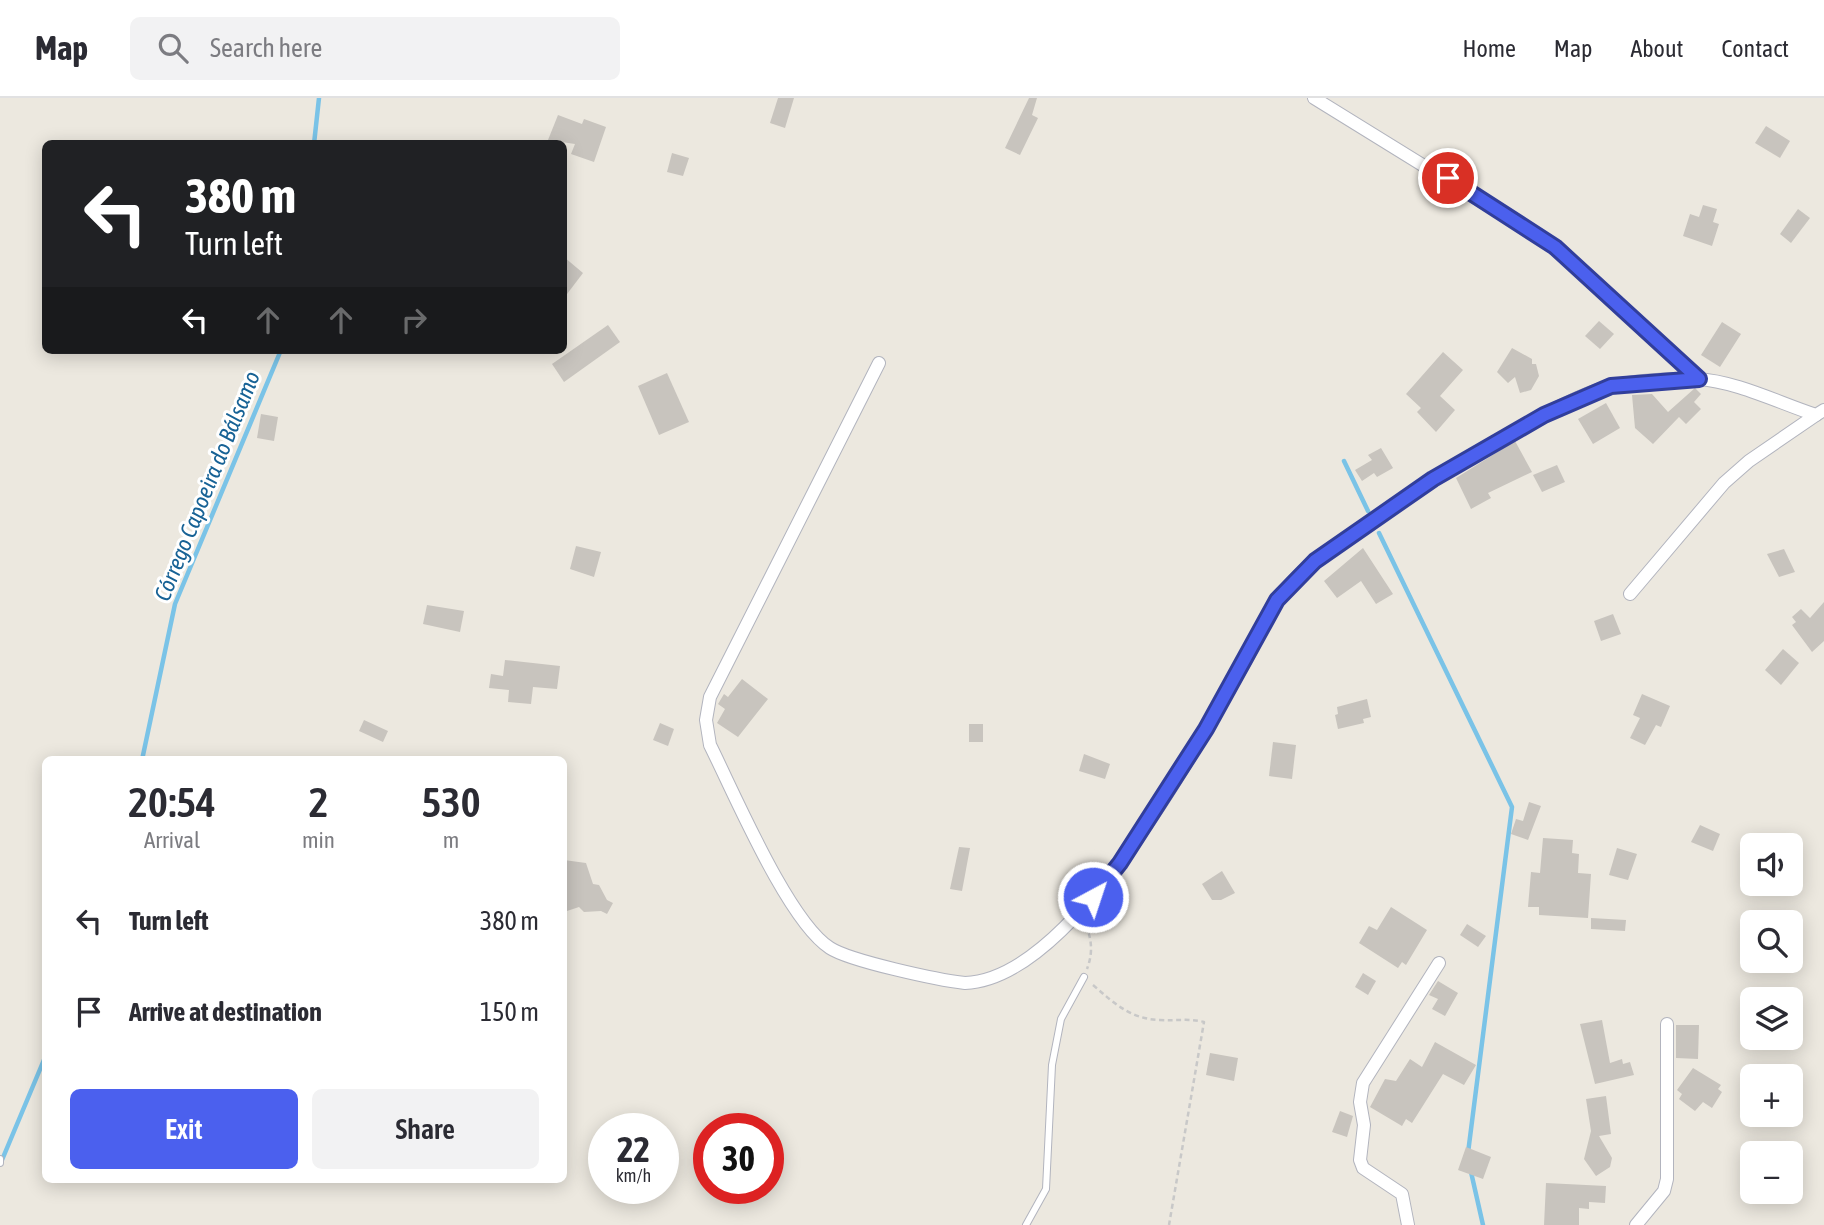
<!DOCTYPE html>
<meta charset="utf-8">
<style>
:root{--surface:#fff;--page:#f2f2f3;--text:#2b2b33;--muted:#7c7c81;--line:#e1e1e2;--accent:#4b60ee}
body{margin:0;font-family:"Asap Condensed",sans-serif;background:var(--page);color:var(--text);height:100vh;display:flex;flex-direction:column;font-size:26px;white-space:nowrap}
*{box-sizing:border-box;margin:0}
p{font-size:23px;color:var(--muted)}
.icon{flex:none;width:38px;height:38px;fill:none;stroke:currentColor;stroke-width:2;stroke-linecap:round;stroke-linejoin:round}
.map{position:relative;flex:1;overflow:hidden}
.drawer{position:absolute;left:42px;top:658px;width:525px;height:427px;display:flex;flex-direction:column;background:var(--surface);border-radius:10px;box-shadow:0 4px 18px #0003}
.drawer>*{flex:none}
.top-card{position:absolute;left:42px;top:42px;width:525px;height:214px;border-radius:10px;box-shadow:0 4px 18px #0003;background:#202124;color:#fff;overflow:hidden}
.controls{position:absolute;left:1740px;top:735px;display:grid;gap:14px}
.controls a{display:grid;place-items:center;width:63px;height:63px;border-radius:10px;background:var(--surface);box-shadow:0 4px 18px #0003;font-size:35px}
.speed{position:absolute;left:588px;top:1015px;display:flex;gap:14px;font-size:35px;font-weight:700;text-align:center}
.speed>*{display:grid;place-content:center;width:91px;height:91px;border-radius:50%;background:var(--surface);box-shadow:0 4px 18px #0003;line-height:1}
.speed small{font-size:18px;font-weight:400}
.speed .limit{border:10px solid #d22;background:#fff;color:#111}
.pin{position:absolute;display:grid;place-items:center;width:60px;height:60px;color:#fff;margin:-30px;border:4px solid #fff;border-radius:50%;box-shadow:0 2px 7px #0007}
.me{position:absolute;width:77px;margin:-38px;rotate:40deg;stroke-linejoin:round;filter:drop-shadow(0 0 5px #0008)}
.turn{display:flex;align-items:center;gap:24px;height:147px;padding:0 28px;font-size:32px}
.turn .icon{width:91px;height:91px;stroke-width:2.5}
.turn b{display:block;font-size:49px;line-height:60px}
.lanes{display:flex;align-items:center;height:66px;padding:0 28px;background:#0003;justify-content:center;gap:35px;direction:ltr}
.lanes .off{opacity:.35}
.eta{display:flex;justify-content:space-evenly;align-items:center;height:119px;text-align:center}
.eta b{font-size:42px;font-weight:600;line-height:49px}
.primary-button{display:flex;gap:14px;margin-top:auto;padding:14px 28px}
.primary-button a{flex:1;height:80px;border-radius:10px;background:var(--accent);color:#fff;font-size:28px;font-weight:600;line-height:80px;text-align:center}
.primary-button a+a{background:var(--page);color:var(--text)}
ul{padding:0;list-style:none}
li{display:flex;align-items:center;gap:21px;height:91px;padding:0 28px}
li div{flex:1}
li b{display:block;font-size:26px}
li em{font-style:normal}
header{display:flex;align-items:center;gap:42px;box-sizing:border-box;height:98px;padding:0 35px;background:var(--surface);border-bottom:2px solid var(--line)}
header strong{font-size:33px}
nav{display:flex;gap:38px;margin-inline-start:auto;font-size:24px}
.search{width:490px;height:63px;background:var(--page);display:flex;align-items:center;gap:18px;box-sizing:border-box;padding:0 24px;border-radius:10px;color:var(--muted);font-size:26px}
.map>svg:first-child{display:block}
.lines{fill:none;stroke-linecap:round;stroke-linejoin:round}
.stream{stroke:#7ac3e7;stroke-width:4.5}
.building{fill:#c8c4be}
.service-casing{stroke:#b2b4be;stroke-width:8}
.minor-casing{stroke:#b2b4be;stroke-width:14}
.path{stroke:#c8c8c8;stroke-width:2.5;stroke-dasharray:5 3.5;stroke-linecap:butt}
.service{stroke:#fff;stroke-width:6}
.minor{stroke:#fff;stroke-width:12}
.route-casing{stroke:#313e9b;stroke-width:18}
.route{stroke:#4b60ee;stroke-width:12}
.labels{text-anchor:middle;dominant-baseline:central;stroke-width:6;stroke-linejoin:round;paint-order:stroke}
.water-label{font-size:23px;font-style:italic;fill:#176295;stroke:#fff}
</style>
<header>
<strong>Map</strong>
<div class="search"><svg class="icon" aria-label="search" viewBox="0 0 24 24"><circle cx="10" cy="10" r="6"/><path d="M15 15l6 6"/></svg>Search here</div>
<nav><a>Home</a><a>Map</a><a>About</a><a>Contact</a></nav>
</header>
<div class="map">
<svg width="1824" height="1127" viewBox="0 0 1824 1127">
<rect width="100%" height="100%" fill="#ece8df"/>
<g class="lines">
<g class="stream">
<polyline points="314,46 319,0"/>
<polyline points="1344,363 1368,413"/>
<polyline points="1379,435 1512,709 1468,1055"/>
<polyline points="142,662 175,506 281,252"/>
<polyline points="2,1062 46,957"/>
<polyline points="1471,1074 1483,1127"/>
</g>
</g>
<g class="building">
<polygon points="778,0 794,0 785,30 770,25"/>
<polygon points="1029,0 1037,0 1032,17 1038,20 1020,57 1005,50"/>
<polygon points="558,17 582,26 584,21 606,29 594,64 571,56 575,46 548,42"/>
<polygon points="1766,28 1790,43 1780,60 1755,45"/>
<polygon points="672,55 689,60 683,78 667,74"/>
<polygon points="1703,107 1717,111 1713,124 1719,126 1712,148 1683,138 1690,116 1699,119"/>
<polygon points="1798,111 1810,120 1791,145 1780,136"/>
<polygon points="564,159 583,175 564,200"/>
<polygon points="1599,223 1614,236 1600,251 1585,238"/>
<polygon points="1722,224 1741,236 1720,269 1701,257"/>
<polygon points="608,227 620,244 564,284 552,266"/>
<polygon points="1512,250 1532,261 1532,266 1536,266 1539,278 1531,292 1520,295 1515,279 1508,285 1497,274"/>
<polygon points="1443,254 1463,272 1440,298 1455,312 1436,334 1417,314 1421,310 1406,296"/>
<polygon points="667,275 689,324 659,337 638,288"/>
<polygon points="1695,290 1701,296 1694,304 1701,311 1686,326 1679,319 1653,346 1635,330 1632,297 1652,296 1668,314"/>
<polygon points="1606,305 1620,330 1593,346 1578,321"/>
<polygon points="261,316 278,319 274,343 257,340"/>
<polygon points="1515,343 1532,374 1488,395 1491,400 1471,411 1456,380"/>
<polygon points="1381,350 1393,370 1377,379 1374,375 1362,383 1355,372 1372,362 1368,357"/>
<polygon points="1557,367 1565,384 1542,394 1533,377"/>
<polygon points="576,448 601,454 594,479 570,471"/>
<polygon points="1363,450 1393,496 1376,506 1361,483 1337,500 1324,483"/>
<polygon points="1784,451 1795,474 1779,479 1767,456"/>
<polygon points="1824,504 1824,543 1812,554 1792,527 1796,524 1792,519 1801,511 1810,520"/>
<polygon points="427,507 464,513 460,534 423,526"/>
<polygon points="1613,516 1621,536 1601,543 1594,523"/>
<polygon points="1783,551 1799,565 1781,587 1765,572"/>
<polygon points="505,562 560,568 557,591 533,589 531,606 508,604 509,592 489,590 491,576 503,578"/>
<polygon points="742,581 768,601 738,639 717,625 725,611 718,606 724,596 728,599"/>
<polygon points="1642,596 1670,608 1661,629 1656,627 1645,647 1630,640 1640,620 1633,617"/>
<polygon points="1367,601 1371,619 1363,621 1364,625 1338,631 1335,617 1338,616 1337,609"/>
<polygon points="364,622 388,633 383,644 359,633"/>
<polygon points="660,625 674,631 668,648 653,642"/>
<rect x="969" y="626" width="14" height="18"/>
<polygon points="1273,644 1296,647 1292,681 1269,678"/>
<polygon points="1084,656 1110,666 1105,681 1079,673"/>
<polygon points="1529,704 1541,708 1528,742 1511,736 1516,721 1523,723"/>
<polygon points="1700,727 1720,736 1713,753 1691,744"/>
<polygon points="1543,740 1573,742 1572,755 1579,756 1578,775 1591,776 1588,820 1539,817 1539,809 1528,809 1531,774 1540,775"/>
<polygon points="959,749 970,750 962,793 950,791"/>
<polygon points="1617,750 1637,756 1628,782 1609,777"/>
<polygon points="564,762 586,765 593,786 599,787 607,802 613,805 607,816 601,813 584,814 579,809 564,814"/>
<polygon points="1222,773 1235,795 1221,802 1212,802 1202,786"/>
<polygon points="1391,809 1427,832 1406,867 1402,864 1398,870 1359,845 1369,828 1377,832"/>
<polygon points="1591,820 1626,822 1625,833 1591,831"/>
<polygon points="1467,826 1486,838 1478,849 1460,837"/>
<polygon points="1363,875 1376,883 1368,897 1355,889"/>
<polygon points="1438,883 1458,895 1445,918 1432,911 1438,901 1429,897"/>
<polygon points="1602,922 1610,965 1622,961 1623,966 1630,964 1634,977 1595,986 1580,926"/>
<polygon points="1676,927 1699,927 1698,961 1676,960"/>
<polygon points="1435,944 1476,967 1464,987 1443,976 1412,1025 1406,1021 1402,1028 1370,1009 1385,981 1396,983 1410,961 1422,969"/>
<polygon points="1210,955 1238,960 1234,983 1206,977"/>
<polygon points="1693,970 1721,987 1718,991 1722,994 1712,1010 1703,1004 1695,1013 1679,1001 1682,996 1677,992"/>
<polygon points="1606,998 1611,1036 1599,1038 1612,1060 1610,1069 1596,1078 1584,1061 1591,1033 1586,1001"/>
<polygon points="1340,1013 1353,1018 1347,1039 1332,1034"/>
<polygon points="1466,1049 1491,1059 1483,1081 1458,1072"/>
<polygon points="1546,1085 1606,1088 1605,1105 1589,1104 1589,1111 1579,1110 1579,1127 1544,1127"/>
</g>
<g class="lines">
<defs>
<g id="service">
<polyline points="0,1061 0,1065"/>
<polyline points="1026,1127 1046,1091 1052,967 1061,921 1084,879"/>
</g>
<g id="minor">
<polyline points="1314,0 1555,149 1699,281"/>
<path d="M879,265L710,599L706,622L710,647C734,695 788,823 830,850C850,863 938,882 965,885C1073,881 1195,650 1245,564C1258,540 1268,513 1286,491C1309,462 1344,442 1374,422C1417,392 1461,364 1507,338C1536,321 1566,303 1597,292C1622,283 1670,280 1697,281C1736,283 1779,305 1816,317L1824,312"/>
<polyline points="1630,496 1724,385 1749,363 1816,317"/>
<polyline points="1408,1127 1402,1096 1363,1070 1360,1062 1364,1027 1360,1004 1363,985 1439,865"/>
<polyline points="1636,1127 1664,1093 1667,1081 1667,926"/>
</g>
</defs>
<use href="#service" class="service-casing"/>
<use href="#minor" class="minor-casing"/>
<g class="path">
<path d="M1086,827C1092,843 1093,855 1087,871"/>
<path d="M1093,887C1114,905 1130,921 1160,922C1177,923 1188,920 1204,924L1169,1127"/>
</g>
<use href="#service" class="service"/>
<use href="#minor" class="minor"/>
</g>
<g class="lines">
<defs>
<polyline id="route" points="1093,799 1120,765 1206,631 1277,502 1315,463 1433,381 1544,317 1611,288 1699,281 1555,149 1448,80"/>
</defs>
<use href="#route" class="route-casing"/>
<use href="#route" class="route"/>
</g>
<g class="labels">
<g class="water-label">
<text transform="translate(207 388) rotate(-68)">Córrego Capoeira do Bálsamo</text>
</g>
</g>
</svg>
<div class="controls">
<a><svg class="icon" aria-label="sound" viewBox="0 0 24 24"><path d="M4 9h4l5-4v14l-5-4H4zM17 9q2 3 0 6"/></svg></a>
<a><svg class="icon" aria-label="search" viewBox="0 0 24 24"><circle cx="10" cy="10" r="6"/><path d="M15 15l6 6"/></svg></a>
<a><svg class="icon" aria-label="layers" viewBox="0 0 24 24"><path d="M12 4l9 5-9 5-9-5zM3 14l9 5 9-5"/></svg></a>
<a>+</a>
<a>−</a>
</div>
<div class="speed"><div>22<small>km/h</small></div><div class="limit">30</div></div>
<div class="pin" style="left:1448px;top:80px;background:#d93025"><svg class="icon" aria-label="arrive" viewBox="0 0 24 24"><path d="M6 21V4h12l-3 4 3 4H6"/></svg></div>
<svg class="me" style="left:1093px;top:799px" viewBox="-20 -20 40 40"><circle r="17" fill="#4b60ee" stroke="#fff" stroke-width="3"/><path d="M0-11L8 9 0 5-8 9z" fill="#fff"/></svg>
<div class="top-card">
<div class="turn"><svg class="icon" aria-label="left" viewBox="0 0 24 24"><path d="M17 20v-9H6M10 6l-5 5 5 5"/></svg><div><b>380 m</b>Turn left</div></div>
<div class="lanes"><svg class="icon" aria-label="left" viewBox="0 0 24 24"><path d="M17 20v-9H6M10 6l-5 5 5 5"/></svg><svg class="icon off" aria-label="ahead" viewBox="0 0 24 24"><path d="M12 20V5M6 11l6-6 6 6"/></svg><svg class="icon off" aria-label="ahead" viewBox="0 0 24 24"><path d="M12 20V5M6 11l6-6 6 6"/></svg><svg class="icon off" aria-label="right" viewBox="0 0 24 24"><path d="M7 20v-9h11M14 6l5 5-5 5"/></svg></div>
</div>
<section class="drawer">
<div class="eta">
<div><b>20:54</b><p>Arrival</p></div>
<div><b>2</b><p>min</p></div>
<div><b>530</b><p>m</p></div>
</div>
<ul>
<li><svg class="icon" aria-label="left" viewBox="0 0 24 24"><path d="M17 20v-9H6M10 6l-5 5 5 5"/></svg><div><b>Turn left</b></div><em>380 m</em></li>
<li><svg class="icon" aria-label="arrive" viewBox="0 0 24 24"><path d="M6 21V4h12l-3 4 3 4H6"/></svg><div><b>Arrive at destination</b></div><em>150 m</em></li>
</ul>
<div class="primary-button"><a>Exit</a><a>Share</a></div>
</section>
</div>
